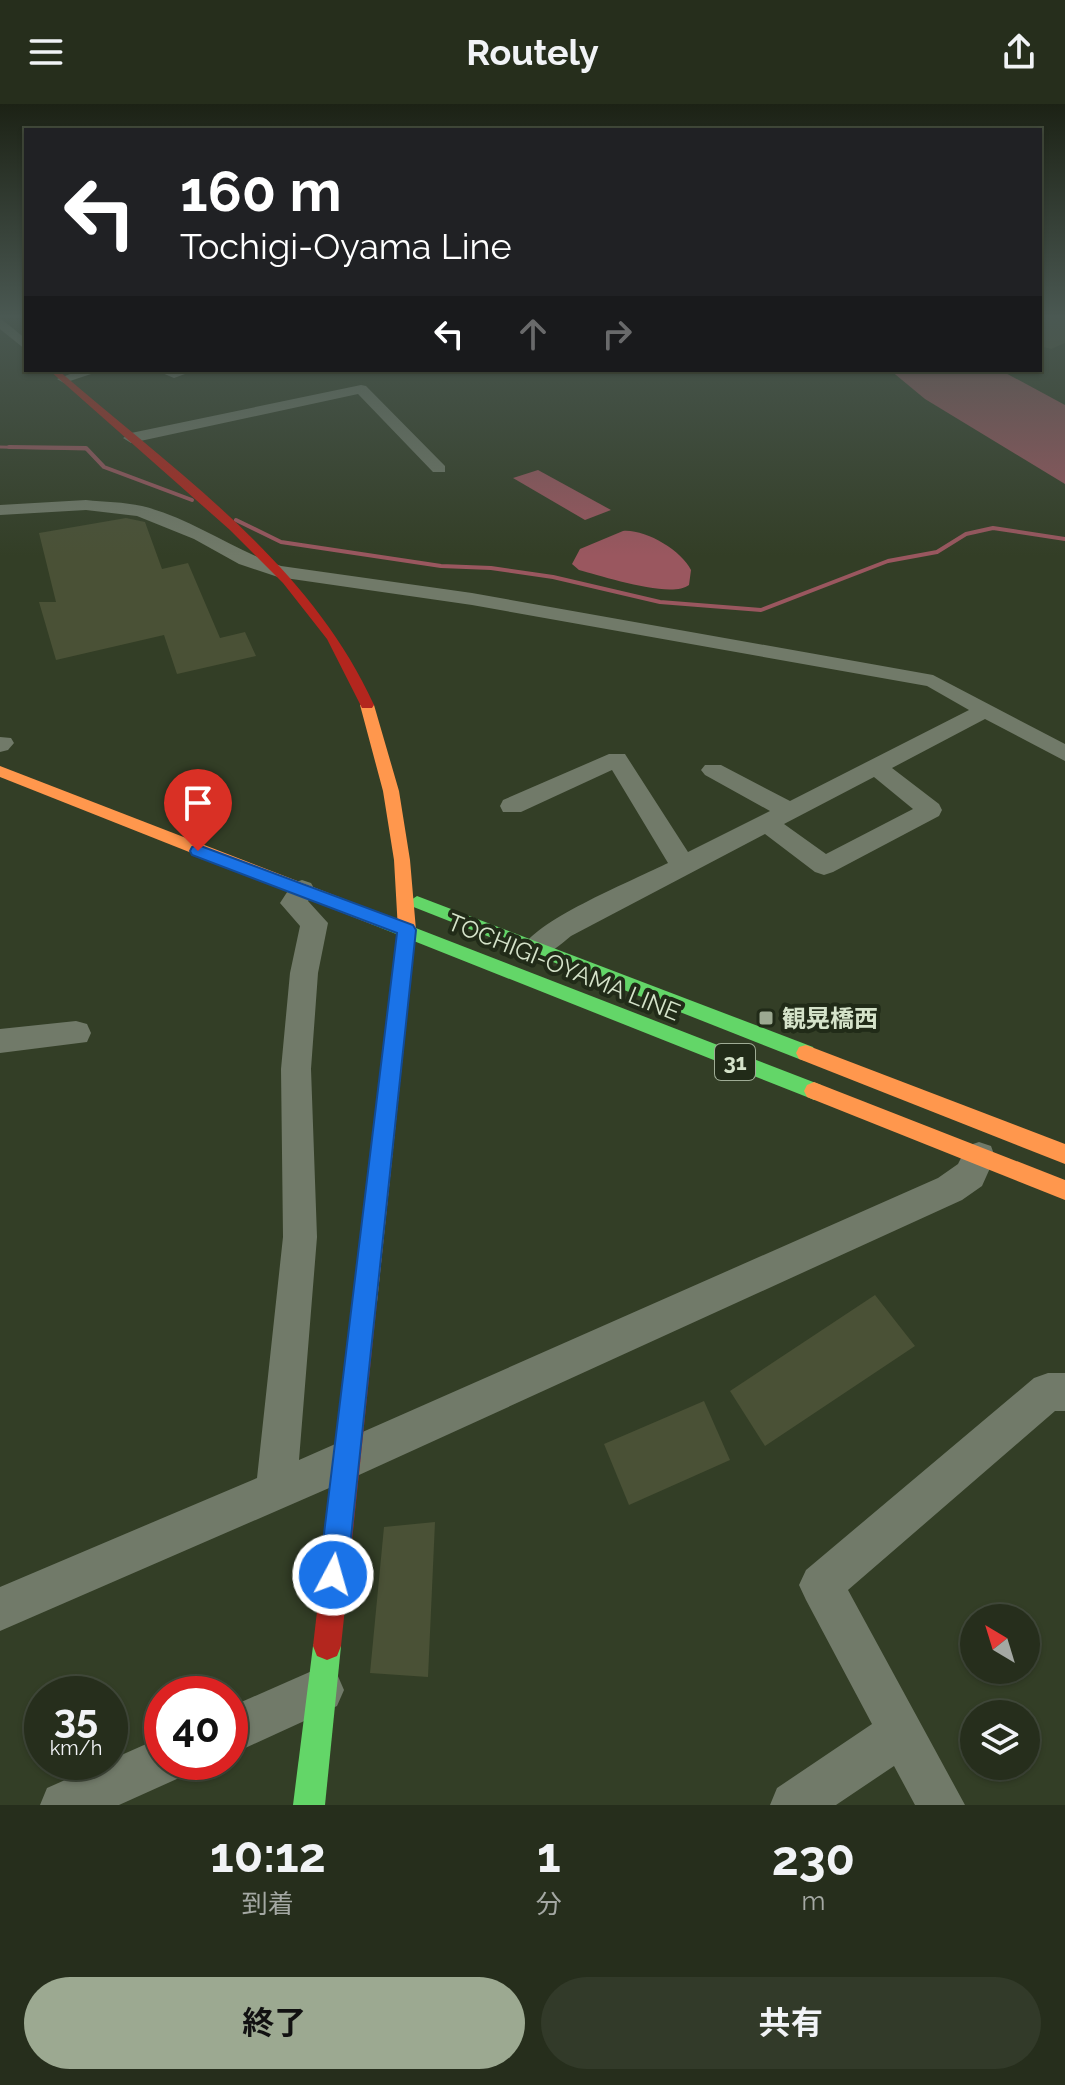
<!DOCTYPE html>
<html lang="ja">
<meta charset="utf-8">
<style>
:root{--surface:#262e1c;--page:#323a29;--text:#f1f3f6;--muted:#a4a8a3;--line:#424a3b;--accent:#9ca991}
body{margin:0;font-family:Raleway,"Noto Sans JP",sans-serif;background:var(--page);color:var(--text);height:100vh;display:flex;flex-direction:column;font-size:30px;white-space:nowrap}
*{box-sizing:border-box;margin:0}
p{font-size:26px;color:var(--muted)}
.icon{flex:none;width:44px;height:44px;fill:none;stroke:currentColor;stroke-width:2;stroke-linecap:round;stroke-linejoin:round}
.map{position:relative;height:1701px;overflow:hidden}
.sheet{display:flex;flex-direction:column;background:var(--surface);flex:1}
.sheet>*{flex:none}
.hud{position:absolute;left:24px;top:24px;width:1018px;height:244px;border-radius:0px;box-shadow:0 2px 6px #0004,0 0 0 2px var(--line);background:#202124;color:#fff;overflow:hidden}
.needle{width:52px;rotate:322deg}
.controls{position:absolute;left:960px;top:1500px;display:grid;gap:16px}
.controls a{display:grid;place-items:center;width:80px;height:80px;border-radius:50%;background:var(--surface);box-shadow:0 2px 6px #0004,0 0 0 2px var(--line);font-size:40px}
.speed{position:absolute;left:24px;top:1572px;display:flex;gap:16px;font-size:40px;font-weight:700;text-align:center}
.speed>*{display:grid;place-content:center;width:104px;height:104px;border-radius:50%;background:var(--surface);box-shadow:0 2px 6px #0004,0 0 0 2px var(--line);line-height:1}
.speed small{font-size:20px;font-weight:400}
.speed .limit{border:12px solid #d22;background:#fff;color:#111}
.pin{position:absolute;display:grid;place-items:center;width:68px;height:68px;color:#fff;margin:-82px -34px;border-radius:50% 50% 50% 0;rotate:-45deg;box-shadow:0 0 8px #0007}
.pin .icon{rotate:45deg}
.me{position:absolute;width:88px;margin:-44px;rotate:6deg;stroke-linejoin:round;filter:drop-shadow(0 0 6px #0008)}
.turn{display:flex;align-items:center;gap:28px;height:168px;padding:0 24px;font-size:36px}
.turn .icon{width:104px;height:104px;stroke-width:2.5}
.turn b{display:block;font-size:56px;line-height:68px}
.lanes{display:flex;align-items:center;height:76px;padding:0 24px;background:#0003;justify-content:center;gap:40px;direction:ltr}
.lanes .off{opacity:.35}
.eta{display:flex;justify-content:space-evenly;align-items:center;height:136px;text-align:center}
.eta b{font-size:48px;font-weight:700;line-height:56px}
.action{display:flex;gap:16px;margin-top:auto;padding:16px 24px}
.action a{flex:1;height:92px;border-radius:48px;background:var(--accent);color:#111;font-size:32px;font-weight:700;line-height:92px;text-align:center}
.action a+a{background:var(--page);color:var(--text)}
header{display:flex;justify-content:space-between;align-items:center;height:104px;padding:0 24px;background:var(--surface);font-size:36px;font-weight:700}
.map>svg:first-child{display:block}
.water{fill:#9a575f}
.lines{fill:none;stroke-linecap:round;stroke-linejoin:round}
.stream-far1{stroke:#9a575f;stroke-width:3}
.stream{stroke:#9a575f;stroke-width:4}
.building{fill:#4a5136}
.street{fill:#717a69;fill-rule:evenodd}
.fast{fill:#63d668;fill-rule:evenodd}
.slow{fill:#ff974d;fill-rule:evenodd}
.jam{fill:#b3261e;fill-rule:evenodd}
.route{fill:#1a73e8;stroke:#114b97;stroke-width:2}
.poi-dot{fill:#9ca991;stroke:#212b18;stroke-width:3}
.labels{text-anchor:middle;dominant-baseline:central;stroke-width:8;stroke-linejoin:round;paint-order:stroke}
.shield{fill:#212b18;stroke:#9fac95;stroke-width:2}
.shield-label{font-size:22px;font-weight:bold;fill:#d5e3ca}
.street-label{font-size:24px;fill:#d5e3ca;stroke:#212b18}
.poi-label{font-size:24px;font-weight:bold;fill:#d5e3ca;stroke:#212b18;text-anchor:start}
</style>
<header><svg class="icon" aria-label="menu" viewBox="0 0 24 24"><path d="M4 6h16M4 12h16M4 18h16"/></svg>Routely<svg class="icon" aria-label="share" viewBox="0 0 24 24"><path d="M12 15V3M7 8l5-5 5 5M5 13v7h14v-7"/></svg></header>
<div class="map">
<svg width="1065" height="1701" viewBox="0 0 1065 1701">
<rect width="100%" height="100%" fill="#333e26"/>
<g class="water">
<polygon points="890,266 1000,266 1065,301 1065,380 925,295"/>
<polygon points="538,366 611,406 585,416 513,374"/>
<path d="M623,427C645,425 681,446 691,466L689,481C671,495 602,472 579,466L572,460L580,445Z"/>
</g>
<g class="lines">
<polyline class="stream-far1" points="0,343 87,345"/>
<g class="stream">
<polyline points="9,343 86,344 104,363 192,396"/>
<polyline points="236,416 281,438 441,462 491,464 553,473 660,498 761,506 888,457 937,448 966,430 993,424 1065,435"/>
</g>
</g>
<g class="building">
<polygon points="1040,214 1065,214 1065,239 1051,245 1040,242"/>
<polygon points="126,414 145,418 162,465 188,459 220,534 245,528 256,552 177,570 164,531 56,556 39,498 56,498 39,429"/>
<polygon points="875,1191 915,1242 765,1342 730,1287"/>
<polygon points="704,1297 730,1356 629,1401 604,1340"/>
<polygon points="435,1418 428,1573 370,1569 384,1423"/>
</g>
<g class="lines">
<g class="street">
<polygon points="0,214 26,235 26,246 0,225"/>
<polygon points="81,266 103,266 64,279 57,275"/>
<polygon points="155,266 196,266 174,274"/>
<polygon points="361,281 366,282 445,362 445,368 433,368 358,290 131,339 123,334 131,329"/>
<path d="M86,396C104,398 124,398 142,402C191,414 233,446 281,462L472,489L933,571L1065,640V657L985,615L892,664L939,700L942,706L939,712L833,768L824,771L815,768L765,730L571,832C557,843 545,856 527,850L523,843C538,815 636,775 668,759L612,666L521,708H503L500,702L503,696L609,650H625L688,748L770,707L705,671L701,666L705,661H721L790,697L969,606L927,582L472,501L278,473L239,460L194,435L137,412L86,406L0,411V401ZM874,673L913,705L826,750L784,720Z"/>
<polygon points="0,633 11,634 14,639 8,646 0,648"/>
<polygon points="302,776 311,779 315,786 308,797 328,819 318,869 311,965 317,1133 299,1356 938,1074 958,1060 967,1042 979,1038 991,1042 995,1053 982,1082 962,1096 359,1371 0,1527 0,1483 257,1374 283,1133 281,965 290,869 300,822 280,799 293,779"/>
<polygon points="76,917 87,920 91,929 87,938 0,949 0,925"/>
<polygon points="1048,1269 1065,1269 1065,1307 1055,1307 848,1486 965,1701 915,1701 894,1662 836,1701 770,1701 777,1684 872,1620 806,1496 799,1481 806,1466 1034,1274"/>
<polygon points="321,1563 337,1570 344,1586 337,1602 230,1651 230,1603"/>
<polygon points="162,1633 162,1658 185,1658 179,1674 119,1701 40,1701 47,1684"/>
</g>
<g class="fast">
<polygon points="417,792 813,943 816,949 813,955 806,957 799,955 411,802 408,798"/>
<polygon points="377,809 821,981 824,987 821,993 814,996 807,993 371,820 368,815 371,810"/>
<polygon points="327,1528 337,1532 341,1542 325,1701 293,1701 313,1542 317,1532"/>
</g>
<g class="slow">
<polygon points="367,597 374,601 399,687 410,756 416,826 377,1198 373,1206 365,1210 357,1206 353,1198 398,826 394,756 383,687 360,601"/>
<polygon points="0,662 383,810 386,815 377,821 371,820 0,673"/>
<polygon points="806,941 1065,1040 1065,1060 799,955 796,949 799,943"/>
<polygon points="814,978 1065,1076 1065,1096 807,993 804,987 807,981"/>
</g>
<g class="jam">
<path d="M49,266H58C173,366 309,458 374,601L372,604H362L327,535L283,479L230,426Z"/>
<polygon points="365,1186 373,1190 377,1198 341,1542 337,1552 327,1556 317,1552 313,1542 353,1198 357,1190"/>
</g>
</g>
<linearGradient id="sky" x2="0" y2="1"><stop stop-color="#1c2215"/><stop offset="0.47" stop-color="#4a5852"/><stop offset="1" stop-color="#4a5852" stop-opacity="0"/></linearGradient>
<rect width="1065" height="452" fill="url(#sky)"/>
<polygon class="route" points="198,741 413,821 416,826 347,1471 343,1481 333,1485 323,1481 319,1471 397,829 192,751 190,747 192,743"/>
<rect class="poi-dot" x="758" y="906" width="16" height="16" rx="4"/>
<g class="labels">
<rect class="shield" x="715" y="940" width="40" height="36" rx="6"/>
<g class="shield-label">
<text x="735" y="958">31</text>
</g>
<g class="street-label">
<text transform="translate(564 863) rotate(22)">TOCHIGI-OYAMA LINE</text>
</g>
<g class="poi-label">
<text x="782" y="914">観晃橋西</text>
</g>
</g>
</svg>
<div class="controls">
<a><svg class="needle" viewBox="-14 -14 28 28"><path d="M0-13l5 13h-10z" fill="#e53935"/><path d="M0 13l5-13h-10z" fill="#a4a8a3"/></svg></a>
<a><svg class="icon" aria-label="layers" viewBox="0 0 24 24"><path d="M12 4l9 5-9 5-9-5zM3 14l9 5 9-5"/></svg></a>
</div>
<div class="speed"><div>35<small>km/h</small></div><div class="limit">40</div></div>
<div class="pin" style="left:198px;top:747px;background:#d93025"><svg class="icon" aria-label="arrive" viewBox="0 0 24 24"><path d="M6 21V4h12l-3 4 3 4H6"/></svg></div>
<svg class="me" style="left:333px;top:1471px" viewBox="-20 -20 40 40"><circle r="17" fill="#1a73e8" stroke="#fff" stroke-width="3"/><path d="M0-11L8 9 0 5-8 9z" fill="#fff"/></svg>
<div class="hud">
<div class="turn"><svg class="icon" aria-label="left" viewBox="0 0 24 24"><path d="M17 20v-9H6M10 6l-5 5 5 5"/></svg><div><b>160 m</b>Tochigi-Oyama Line</div></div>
<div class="lanes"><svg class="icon" aria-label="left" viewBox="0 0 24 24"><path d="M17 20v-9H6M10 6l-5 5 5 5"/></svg><svg class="icon off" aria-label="ahead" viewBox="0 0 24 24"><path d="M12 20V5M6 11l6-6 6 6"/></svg><svg class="icon off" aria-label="right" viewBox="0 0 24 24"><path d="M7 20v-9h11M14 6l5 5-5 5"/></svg></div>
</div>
</div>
<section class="sheet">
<div class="eta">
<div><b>10:12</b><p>到着</p></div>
<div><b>1</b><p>分</p></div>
<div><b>230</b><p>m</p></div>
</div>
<div class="action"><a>終了</a><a>共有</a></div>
</section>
